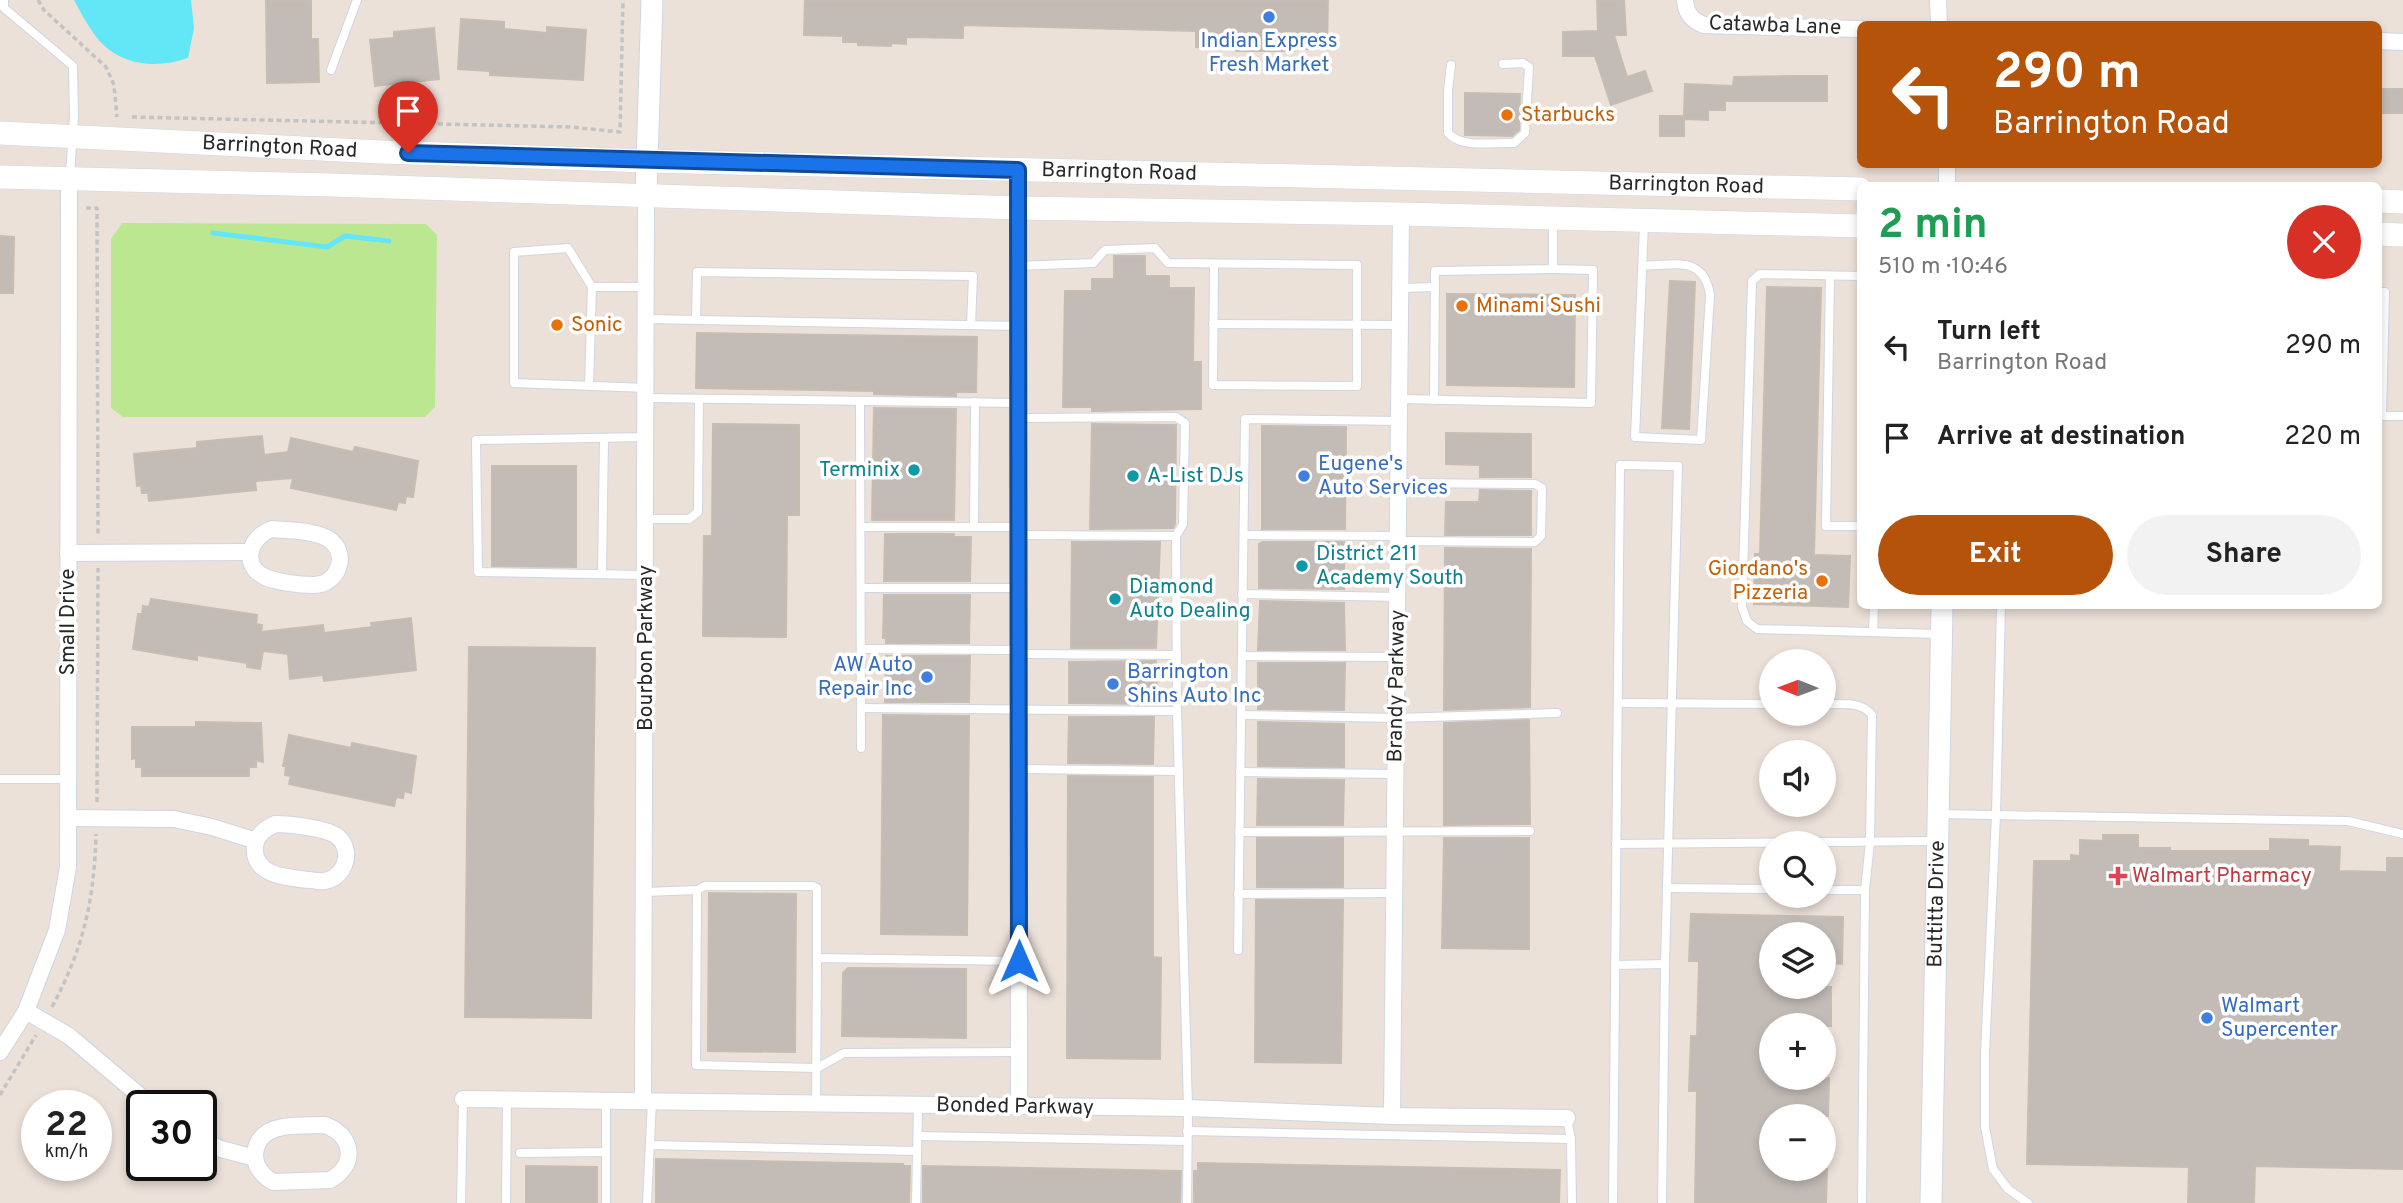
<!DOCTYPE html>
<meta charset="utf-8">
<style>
:root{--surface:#fff;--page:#f2f2f2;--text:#222;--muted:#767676;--accent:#b45309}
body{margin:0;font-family:Overpass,sans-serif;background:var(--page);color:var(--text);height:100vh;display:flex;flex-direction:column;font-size:26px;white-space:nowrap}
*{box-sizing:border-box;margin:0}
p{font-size:23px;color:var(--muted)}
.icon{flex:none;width:38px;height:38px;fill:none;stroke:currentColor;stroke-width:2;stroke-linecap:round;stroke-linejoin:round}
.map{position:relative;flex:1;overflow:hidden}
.details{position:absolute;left:1857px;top:182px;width:525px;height:427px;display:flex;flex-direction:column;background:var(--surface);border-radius:10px;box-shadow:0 4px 10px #0003}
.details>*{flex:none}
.guide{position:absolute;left:1857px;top:21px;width:525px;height:147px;border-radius:10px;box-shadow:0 4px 10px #0003;background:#b45309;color:#fff;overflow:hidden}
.needle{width:46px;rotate:271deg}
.tools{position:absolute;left:1759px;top:649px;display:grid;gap:14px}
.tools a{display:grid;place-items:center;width:77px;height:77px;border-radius:50%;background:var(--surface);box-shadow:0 4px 10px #0003;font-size:35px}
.speed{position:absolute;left:21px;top:1090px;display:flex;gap:14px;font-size:35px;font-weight:700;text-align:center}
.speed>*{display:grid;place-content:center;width:91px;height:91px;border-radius:50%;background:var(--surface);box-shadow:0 4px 10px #0003;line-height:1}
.speed small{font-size:18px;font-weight:400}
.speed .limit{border:4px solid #111;border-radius:10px;background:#fff;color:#111}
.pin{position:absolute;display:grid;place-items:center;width:60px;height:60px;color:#fff;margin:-72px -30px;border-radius:50% 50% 50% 0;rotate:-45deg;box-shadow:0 0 7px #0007}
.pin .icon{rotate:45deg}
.me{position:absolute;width:77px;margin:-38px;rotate:0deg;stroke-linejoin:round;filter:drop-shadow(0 0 5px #0008)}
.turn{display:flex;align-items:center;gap:24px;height:147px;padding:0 21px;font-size:32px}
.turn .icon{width:91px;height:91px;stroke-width:2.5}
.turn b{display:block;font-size:49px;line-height:60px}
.round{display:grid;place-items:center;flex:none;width:74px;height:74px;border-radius:37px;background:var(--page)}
.head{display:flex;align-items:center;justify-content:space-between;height:119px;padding:0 21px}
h1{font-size:42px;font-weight:700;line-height:52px;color:#1e9e55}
.primary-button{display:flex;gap:14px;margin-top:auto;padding:14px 21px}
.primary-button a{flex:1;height:80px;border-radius:42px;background:var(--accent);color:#fff;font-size:28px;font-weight:700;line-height:80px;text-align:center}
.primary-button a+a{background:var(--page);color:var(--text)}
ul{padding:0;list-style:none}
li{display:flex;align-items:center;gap:21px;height:91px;padding:0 21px}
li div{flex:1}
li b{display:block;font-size:26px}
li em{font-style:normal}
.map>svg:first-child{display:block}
.green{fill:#bbe791}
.water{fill:#63e6f6}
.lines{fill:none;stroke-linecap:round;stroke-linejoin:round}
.stream{stroke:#63e6f6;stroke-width:5}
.building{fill:#c3bbb6;stroke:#c7bdb2;stroke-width:2}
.service-casing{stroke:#ced5e3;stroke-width:10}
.minor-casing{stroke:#ced5e3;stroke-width:18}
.tertiary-casing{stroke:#ced5e3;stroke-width:23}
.secondary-casing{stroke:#ced5e3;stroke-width:24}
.path{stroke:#c3c3c3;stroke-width:3.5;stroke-dasharray:5 3.5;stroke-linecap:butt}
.service{stroke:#fff;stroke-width:8}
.minor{stroke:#fff;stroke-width:16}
.tertiary{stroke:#fff;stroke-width:21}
.secondary{stroke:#fff;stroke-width:23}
.route-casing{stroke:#114b97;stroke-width:18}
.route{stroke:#1a73e8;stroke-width:12}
.shop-dot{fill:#3f7fe0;stroke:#fff;stroke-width:2.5}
.food-dot{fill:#e8710a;stroke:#fff;stroke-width:2.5}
.culture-dot{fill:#0f9aa8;stroke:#fff;stroke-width:2.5}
.health-dot{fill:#e0444e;stroke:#fff;stroke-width:2.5}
.labels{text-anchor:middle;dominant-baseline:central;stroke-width:7;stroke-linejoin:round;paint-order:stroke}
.street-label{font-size:21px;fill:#282828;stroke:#fff}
.shop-label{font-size:21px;fill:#366cbe;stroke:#fff;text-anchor:start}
.food-label{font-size:21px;fill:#c56008;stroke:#fff;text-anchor:start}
.culture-label{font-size:21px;fill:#0d838f;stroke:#fff;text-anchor:start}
.health-label{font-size:21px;fill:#be3a42;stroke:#fff;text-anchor:start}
</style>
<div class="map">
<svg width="2403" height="1203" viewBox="0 0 2403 1203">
<rect width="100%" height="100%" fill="#ece1d9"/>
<polygon class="green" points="122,223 426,224 437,235 435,407 425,417 123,417 111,408 111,239"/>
<path class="water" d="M74,0H191L194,28L188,58C154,70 116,65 94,34C86,23 80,11 74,0Z"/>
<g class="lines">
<polyline class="stream" points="213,233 327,247 345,236 389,241"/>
</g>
<g class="building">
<polygon points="266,0 311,0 311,39 318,39 319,82 267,83"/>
<polygon points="805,0 1328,0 1327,44 1308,44 1308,49 1294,49 1294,51 1236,51 1236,49 1196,47 1196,31 963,25 963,38 906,37 906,44 891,43 891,46 858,45 858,42 843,42 843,36 804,35"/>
<polygon points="1597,0 1624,0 1626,35 1614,35 1627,77 1645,71 1652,91 1611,105 1595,56 1563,56 1563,32 1598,31"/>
<polygon points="461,19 504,22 504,29 547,33 547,27 586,30 583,80 490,75 490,71 458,69"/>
<polygon points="434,28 439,79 375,86 370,40 394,38 394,32"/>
<polygon points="1792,76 1827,76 1827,101 1725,101 1725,110 1708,110 1708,120 1684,119 1684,136 1660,136 1660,116 1684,116 1685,84 1733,86 1734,77"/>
<rect x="2378" y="89" width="25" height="24"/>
<polygon points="1465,93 1520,94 1519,130 1512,136 1465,135"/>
<polygon points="0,236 14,237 13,293 0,293"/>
<polygon points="1114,256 1145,256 1145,276 1169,276 1169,288 1194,288 1193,362 1201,362 1201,409 1092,411 1092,407 1063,407 1065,291 1092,291 1092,279 1114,279"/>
<polygon points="1670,281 1695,282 1689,429 1662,428"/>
<polygon points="1767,287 1821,288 1814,555 1850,556 1848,607 1754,604 1755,554 1760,554"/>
<polygon points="1447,294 1575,295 1574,387 1447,385"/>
<polygon points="697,333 977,337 976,392 956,392 956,396 874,394 874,391 696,388"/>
<polygon points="874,408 956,409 954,520 872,520"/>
<polygon points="713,424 799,425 799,515 787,515 786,637 703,636 704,536 712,536"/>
<polygon points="1092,424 1176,425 1175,524 1173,528 1090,529"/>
<polygon points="1262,426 1346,427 1345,529 1262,529"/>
<polygon points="1446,433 1531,434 1531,477 1480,477 1480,465 1446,464"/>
<polygon points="262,436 264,455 288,452 291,438 353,452 355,447 418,461 413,497 406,496 405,503 398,502 396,510 291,488 293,478 255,481 256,490 149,501 148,493 142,493 141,485 137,486 134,454 197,448 197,442"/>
<polygon points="492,466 576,466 576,567 492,566"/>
<polygon points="1480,490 1531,491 1531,535 1445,535 1446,502 1479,502"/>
<polygon points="885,534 954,534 954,537 971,537 970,581 884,581"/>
<polygon points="1072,542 1160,542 1156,648 1071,648"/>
<polygon points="1262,542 1344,542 1344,589 1259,588 1259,544"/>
<polygon points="1445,548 1531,549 1530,707 1444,710"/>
<polygon points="884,595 970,595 969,643 886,643 886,638 883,638"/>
<polygon points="151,599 257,615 256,624 262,625 261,632 323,625 324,633 372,627 371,623 411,618 416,670 324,681 323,675 290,679 288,654 263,651 260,669 247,667 247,663 197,655 197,660 133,649 138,614 142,614 143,606 149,607"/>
<polygon points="1260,601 1344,603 1345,650 1258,650"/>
<polygon points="469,647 595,648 591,1018 465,1017"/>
<polygon points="886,656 970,656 969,702 885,702"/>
<polygon points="1156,661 1157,704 1069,703 1069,662"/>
<polygon points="1258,663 1345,663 1344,710 1258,709"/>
<polygon points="883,715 969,716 967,935 881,934"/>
<polygon points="1069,717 1154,717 1153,764 1068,763"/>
<polygon points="1529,720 1530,824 1444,825 1444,723"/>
<polygon points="196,722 261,723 263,762 256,760 256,767 249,767 249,776 142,776 142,767 136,767 136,758 132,759 132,727 196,727"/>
<polygon points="1258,722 1344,724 1344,767 1258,766"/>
<polygon points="289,735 351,748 352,743 416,756 411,793 404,791 403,798 396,797 394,806 289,784 291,776 285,775 286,766 283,766"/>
<polygon points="1068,776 1153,777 1153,957 1161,958 1160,1059 1067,1058"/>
<polygon points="1258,779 1344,780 1343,825 1257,825"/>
<polygon points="2103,835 2138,835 2138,848 2170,848 2170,851 2270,851 2270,839 2308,840 2308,846 2340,847 2339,871 2387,872 2387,858 2403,858 2403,1169 2255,1166 2254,1203 2188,1203 2189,1167 2027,1164 2034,861 2071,861 2071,855 2080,856 2080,840 2103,841"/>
<rect x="1257" y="838" width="86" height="49"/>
<polygon points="1444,838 1529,838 1529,949 1442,948"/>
<polygon points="709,893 796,894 795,1052 708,1051"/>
<polygon points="1256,900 1343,900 1341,1063 1255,1062"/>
<polygon points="1691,914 1843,917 1842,964 1824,963 1824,934 1771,934 1771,987 1831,987 1831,1026 1771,1026 1771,1078 1829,1078 1828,1116 1771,1116 1771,1169 1827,1169 1826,1203 1695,1203 1697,1091 1689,1091 1691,1036 1697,1036 1699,961 1689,961"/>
<polygon points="848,968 966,969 966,1038 842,1036 843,973"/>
<polygon points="656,1159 903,1164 903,1166 910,1166 909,1203 656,1203"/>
<polygon points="1198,1163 1560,1170 1559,1203 1194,1203 1194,1171 1198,1171"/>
<polygon points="526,1166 597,1167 597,1203 526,1203"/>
<polygon points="923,1166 1181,1171 1180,1203 923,1203"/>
</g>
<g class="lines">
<defs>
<g id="service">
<polyline points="4,0 4,8 73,66 74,117 70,175"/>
<path d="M1451,65L1448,91V133C1462,149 1494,142 1514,143L1525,133L1529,67L1523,63L1503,64"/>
<polyline points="331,70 357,0"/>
<polyline points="1018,266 1093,263 1105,250 1155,248 1168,263 1357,265 1357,386 1213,385 1214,264"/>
<path d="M1643,266C1674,265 1704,255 1710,295L1701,440L1635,437L1644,224"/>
<polyline points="1830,276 1826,526 1860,526"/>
<polyline points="1860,276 1760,274 1752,281 1742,607 1747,621 1757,629 1939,634"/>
<polyline points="592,287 647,287"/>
<polyline points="1402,288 1435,287"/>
<polyline points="2378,292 2385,292 2382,416"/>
<polyline points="647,319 1018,326"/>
<polyline points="696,320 697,272 973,276 971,325"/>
<polyline points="1213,324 1402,325"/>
<polyline points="589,386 592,287 568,248 514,252 514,383 647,388"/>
<polyline points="647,398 1018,403"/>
<polyline points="1401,399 1591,403 1593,270 1553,269"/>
<polyline points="1434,400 1435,271 1553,269 1553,221"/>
<polyline points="860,401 861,748"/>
<polyline points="2378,416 2403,416"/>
<polyline points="1019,418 1176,417 1185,423 1183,524 1176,536 1177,711 1188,1108 1187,1203"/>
<polyline points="646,519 689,519 698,512 699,399"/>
<polyline points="861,527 1019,527"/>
<polyline points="974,527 975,402"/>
<polyline points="1019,535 1176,536"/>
<polyline points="1244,535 1398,536"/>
<polyline points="1398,541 1535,542 1541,536 1542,488 1535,484 1400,483"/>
<polyline points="602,574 604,438"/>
<polyline points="645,575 478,572 476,440 647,437"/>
<polyline points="861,588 1019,588"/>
<polyline points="1242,594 1398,597"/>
<polyline points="2001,606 1996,815 1985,1053 1985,1127 1993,1169 2008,1189 2028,1203"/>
<polyline points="1873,632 1874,606"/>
<polyline points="861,649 1019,650"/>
<polyline points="1020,654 1177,655"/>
<polyline points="1242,656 1397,657"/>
<polyline points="1618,703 1771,704"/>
<path d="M1824,704C1841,705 1860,700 1872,715L1870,842L1865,890L1862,1203"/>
<polyline points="861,708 1177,711"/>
<polyline points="1241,715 1396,718 1557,713"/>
<polyline points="1019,769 1179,771"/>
<polyline points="1240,772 1396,774"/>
<polyline points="0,779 69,779"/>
<polyline points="1939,814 2348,821 2403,834"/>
<polyline points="1239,832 1530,831"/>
<polyline points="1616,844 1935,841"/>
<polyline points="1667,888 1771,889"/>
<polyline points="697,890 705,886 813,886 817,888 817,958"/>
<polyline points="1824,890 1865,890"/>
<polyline points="644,892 697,890 696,1065 817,1068 844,1053 1019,1052"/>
<polyline points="1238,894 1394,893"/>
<polyline points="1238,950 1245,419 1401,421"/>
<polyline points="1615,965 1665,964"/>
<polyline points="816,1104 817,958 1019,961"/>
<polyline points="1567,1118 1571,1139 1572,1203"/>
<polyline points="1187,1131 1571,1139"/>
<polyline points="918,1136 1187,1141"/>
<polyline points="650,1145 917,1151"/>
<polyline points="520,1153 606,1152"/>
<polyline points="461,1203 463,1099"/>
<polyline points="506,1203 507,1100"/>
<polyline points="606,1203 606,1101"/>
<polyline points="647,1203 652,1101"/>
<polyline points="916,1203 918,1106"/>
<polyline points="1613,1203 1620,465 1678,466 1665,964 1662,1203"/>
</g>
<g id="minor">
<path d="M1685,0C1686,13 1691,20 1704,25L1860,29"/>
<polyline points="1938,0 1939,24"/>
<polyline points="2378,41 2403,42"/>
<polyline points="1947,164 1947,186"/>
<polyline points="1018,170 1019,1107"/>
<path d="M272,529C289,531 316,530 330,540C350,555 337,586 313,585C299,585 277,582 265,577C240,565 250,536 272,529Z"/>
<polyline points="68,553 250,552"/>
<polyline points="69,818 174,819 212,827 256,841"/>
<path d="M275,824C288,824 328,828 338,837C356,853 342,884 318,881C296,878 252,879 255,847C256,835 265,829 275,824Z"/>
<polyline points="26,1011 69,1036 152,1106"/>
<polyline points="0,1052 26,1011 57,930 68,867 69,178"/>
<polyline points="463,1099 1188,1108 1392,1116 1567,1118"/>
<polyline points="643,1101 646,196"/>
<polyline points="1392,1116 1401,214"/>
<path d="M325,1125C354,1136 357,1165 330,1180L273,1182C263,1176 255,1168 255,1155C257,1120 300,1126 325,1125Z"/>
<polyline points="201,1140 221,1149 255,1158"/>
</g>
<g id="tertiary">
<polyline points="646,196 652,0"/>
<path id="s1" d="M1931,1203L1942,606"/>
</g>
<g id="secondary">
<path id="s2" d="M0,133L382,152L648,161L1860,189"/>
<polyline points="0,177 331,185 1017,208 1401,214 1860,226"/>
<polyline points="2378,201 2403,202"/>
<polyline points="2378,234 2403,235"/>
</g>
</defs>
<use href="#service" class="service-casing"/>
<use href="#minor" class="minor-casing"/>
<use href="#tertiary" class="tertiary-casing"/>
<use href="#secondary" class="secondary-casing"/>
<g class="path">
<polyline points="38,0 44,10 106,67 114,85 117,117"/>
<polyline points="132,117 571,127 620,132 623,0"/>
<polyline points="86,208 97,208 98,536"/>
<polyline points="97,802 98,568"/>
<path d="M52,1007C84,947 94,901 96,834"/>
<polyline points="0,1095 36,1035"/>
</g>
<use href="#service" class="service"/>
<use href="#minor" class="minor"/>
<use href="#tertiary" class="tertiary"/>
<use href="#secondary" class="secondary"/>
</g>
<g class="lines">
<defs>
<polyline id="route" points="408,153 1018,170 1019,961"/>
</defs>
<use href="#route" class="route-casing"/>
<use href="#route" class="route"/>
</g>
<g class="shop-dot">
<circle cx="1269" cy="17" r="7"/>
<circle cx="1304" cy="476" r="7"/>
<circle cx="927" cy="677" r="7"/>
<circle cx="1113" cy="684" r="7"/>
<circle cx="2207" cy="1018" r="7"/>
</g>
<g class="food-dot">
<circle cx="1507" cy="115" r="7"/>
<circle cx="1462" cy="306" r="7"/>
<circle cx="557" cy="325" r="7"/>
<circle cx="1822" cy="581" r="7"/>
</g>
<g class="culture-dot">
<circle cx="914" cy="470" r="7"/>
<circle cx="1133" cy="476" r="7"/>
<circle cx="1302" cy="566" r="7"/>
<circle cx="1115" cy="599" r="7"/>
</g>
<path class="health-dot" d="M2114.5 865.5h7v7h7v7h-7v7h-7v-7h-7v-7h7z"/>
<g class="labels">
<g class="street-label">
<text transform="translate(1775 26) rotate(2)">Catawba Lane</text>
<text stroke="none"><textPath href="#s2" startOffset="280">Barrington Road</textPath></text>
<text stroke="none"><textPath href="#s2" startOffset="1120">Barrington Road</textPath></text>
<text stroke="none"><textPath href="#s2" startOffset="1687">Barrington Road</textPath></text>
<text transform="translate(68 622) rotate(-90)">Small Drive</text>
<text transform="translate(646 648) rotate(-90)">Bourbon Parkway</text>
<text transform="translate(1397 686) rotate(-89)">Brandy Parkway</text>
<text stroke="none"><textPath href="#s1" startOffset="299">Buttitta Drive</textPath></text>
<text transform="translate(1015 1107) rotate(1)">Bonded Parkway</text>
</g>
<g class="shop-label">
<text x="1269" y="41" text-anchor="middle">Indian Express<tspan x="1269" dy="24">Fresh Market</tspan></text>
<text x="1318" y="464">Eugene's<tspan x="1318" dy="24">Auto Services</tspan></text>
<text x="913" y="665" text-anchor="end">AW Auto<tspan x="913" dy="24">Repair Inc</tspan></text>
<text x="1127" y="672">Barrington<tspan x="1127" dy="24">Shins Auto Inc</tspan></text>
<text x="2221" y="1006">Walmart<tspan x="2221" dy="24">Supercenter</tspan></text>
</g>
<g class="food-label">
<text x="1521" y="115">Starbucks</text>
<text x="1476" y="306">Minami Sushi</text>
<text x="571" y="325">Sonic</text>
<text x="1808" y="569" text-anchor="end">Giordano's<tspan x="1808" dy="24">Pizzeria</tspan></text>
</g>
<g class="culture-label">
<text x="900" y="470" text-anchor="end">Terminix</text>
<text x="1147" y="476">A-List DJs</text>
<text x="1316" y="554">District 211<tspan x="1316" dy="24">Academy South</tspan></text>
<text x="1129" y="587">Diamond<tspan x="1129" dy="24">Auto Dealing</tspan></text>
</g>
<g class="health-label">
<text x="2132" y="876">Walmart Pharmacy</text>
</g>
</g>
</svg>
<div class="tools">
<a><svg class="needle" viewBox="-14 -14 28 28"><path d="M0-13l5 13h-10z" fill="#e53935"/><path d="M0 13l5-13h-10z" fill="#767676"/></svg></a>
<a><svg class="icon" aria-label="sound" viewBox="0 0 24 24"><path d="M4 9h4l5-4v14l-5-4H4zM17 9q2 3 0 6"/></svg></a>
<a><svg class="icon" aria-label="search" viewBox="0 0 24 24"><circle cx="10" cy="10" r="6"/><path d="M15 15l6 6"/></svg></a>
<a><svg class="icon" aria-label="layers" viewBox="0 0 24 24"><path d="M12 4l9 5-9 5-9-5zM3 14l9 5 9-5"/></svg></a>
<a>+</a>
<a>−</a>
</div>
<div class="speed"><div>22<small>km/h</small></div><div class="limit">30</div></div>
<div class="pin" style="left:408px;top:153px;background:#d93025"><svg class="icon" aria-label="arrive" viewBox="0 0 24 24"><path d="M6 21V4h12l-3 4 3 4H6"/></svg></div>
<svg class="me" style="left:1019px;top:961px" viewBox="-20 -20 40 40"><path d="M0-17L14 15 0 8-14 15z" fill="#1a73e8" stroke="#fff" stroke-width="4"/></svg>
<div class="guide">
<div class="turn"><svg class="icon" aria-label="left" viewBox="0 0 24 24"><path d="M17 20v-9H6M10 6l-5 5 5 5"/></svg><div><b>290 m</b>Barrington Road</div></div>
</div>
<section class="details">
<div class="head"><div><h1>2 min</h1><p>510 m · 10:46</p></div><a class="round" style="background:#d93025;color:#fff"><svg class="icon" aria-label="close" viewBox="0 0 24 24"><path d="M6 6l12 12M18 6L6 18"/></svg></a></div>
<ul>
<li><svg class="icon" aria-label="left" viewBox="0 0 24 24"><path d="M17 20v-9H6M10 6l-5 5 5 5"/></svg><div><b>Turn left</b><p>Barrington Road</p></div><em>290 m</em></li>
<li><svg class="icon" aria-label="arrive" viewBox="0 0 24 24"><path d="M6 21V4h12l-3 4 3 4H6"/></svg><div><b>Arrive at destination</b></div><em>220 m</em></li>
</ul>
<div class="primary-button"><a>Exit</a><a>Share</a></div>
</section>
</div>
